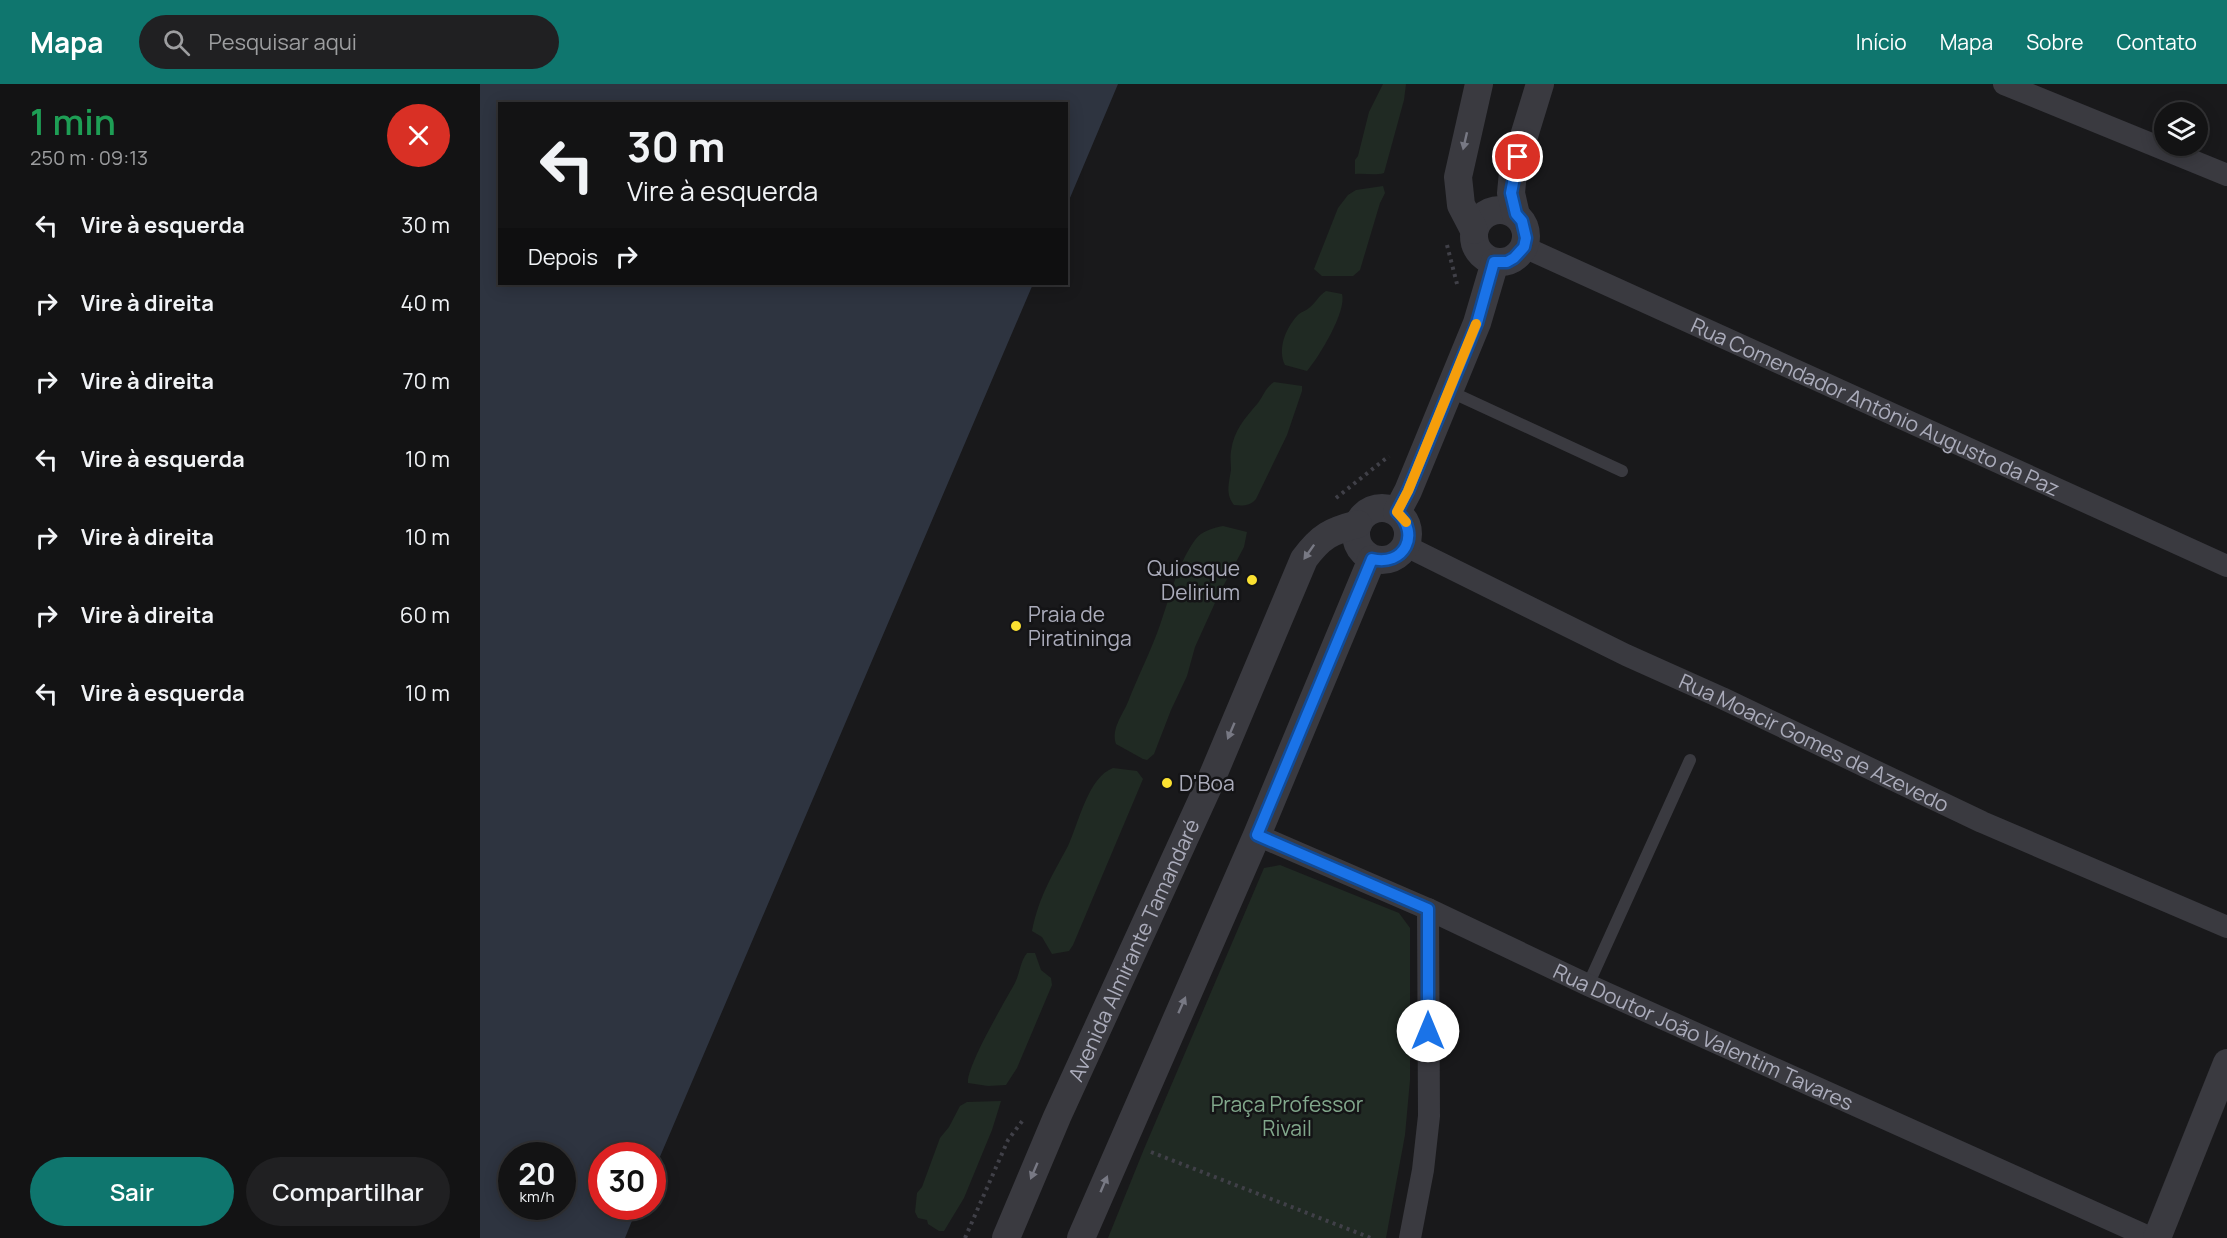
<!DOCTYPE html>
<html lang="pt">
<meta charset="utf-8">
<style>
:root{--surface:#131314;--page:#202022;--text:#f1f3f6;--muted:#9d9ea0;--line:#323234;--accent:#0f766e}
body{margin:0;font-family:Manrope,sans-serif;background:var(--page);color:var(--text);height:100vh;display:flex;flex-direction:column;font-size:22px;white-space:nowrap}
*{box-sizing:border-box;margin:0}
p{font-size:20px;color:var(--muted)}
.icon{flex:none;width:33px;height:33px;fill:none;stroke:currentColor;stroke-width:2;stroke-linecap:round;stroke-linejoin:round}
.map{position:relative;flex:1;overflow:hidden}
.sheet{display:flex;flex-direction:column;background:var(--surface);width:480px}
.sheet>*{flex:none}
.guide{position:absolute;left:18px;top:18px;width:570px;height:183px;border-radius:0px;box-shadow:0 3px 15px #0003,0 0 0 2px var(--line);background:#131314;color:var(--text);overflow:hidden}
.tools{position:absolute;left:1674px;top:18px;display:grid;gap:12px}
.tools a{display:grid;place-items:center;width:54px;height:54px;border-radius:50%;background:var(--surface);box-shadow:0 3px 15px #0003,0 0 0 2px var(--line);font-size:30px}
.speed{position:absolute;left:18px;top:1058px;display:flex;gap:12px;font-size:30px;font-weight:700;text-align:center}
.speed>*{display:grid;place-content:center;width:78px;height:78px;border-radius:50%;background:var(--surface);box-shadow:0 3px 15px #0003,0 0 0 2px var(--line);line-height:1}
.speed small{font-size:15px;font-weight:400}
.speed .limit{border:9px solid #d22;background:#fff;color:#111}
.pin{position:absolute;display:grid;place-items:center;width:51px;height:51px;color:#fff;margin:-26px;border:3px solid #fff;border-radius:50%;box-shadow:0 2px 6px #0007}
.me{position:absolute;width:66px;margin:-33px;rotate:0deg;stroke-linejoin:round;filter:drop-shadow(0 0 4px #0008)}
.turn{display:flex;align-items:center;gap:21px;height:126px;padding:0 30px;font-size:27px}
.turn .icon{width:78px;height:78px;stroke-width:2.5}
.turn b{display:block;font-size:42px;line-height:51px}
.then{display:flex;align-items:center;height:57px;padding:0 30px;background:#0003;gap:12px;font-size:22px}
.round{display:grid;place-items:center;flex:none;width:63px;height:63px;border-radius:32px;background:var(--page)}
.overview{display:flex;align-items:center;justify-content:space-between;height:102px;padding:0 30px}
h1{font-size:36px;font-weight:600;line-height:45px;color:#1e9e55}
.button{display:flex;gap:12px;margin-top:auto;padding:12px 30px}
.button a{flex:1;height:69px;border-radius:36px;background:var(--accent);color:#fff;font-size:24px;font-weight:600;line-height:69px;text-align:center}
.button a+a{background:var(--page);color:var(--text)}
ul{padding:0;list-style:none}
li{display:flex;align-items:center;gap:18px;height:78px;padding:0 30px}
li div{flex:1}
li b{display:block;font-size:22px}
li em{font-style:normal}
header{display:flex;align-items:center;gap:36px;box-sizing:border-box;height:84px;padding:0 30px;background:var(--accent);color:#fff}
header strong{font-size:28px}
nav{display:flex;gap:33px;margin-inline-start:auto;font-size:21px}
.search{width:420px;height:54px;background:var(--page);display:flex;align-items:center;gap:15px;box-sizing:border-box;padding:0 21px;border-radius:33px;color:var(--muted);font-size:22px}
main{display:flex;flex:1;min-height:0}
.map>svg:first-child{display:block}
.green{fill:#202a23}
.water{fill:#2e3440;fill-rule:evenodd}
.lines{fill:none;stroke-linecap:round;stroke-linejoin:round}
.path{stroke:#404048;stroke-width:4;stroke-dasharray:3 4.5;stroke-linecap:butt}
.service{stroke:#3a3a40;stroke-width:12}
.minor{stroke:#3a3a40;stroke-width:22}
.tertiary{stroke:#3a3a40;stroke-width:28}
.oneway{fill:#787984}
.route-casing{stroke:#114b97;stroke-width:15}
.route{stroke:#1a73e8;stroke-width:10}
.slow{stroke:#f59e0b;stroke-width:10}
.poi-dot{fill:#fbe131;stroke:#141416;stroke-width:2}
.labels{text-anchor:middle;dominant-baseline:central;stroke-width:5;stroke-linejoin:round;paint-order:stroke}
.street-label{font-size:21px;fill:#abacbb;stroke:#141416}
.poi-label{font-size:21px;fill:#abacbb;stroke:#141416;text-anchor:start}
.park-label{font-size:21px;fill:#81a78b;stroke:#141416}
</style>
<header>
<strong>Mapa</strong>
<div class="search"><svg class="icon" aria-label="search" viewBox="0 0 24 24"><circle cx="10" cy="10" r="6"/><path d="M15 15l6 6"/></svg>Pesquisar aqui</div>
<nav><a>Início</a><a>Mapa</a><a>Sobre</a><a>Contato</a></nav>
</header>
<main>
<section class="sheet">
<div class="overview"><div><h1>1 min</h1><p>250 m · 09:13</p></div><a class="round" style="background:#d93025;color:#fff"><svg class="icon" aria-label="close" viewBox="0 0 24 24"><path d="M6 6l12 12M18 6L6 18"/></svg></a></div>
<ul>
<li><svg class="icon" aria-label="left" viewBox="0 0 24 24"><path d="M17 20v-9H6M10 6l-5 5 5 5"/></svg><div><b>Vire à esquerda</b></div><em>30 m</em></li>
<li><svg class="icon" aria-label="right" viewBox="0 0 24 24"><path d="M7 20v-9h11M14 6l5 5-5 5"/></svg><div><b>Vire à direita</b></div><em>40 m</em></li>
<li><svg class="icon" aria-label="right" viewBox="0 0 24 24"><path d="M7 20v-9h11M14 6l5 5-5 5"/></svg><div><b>Vire à direita</b></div><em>70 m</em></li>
<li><svg class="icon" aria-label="left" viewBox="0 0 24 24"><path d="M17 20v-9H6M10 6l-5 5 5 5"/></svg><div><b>Vire à esquerda</b></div><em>10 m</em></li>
<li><svg class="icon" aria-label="right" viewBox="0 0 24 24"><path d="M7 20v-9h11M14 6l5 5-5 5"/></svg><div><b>Vire à direita</b></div><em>10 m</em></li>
<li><svg class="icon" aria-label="right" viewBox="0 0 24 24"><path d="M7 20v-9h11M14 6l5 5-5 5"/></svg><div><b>Vire à direita</b></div><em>60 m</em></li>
<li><svg class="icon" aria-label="left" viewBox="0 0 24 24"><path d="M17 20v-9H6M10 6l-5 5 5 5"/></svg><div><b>Vire à esquerda</b></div><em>10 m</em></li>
</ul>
<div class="button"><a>Sair</a><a>Compartilhar</a></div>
</section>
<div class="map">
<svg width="1747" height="1154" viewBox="0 0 1747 1154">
<rect width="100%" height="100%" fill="#19191b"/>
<g class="green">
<path d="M903,0H926L924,16L904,89C894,92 885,89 875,90V76L878,72L889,28Z"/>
<polygon points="903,102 905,109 900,119 880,186 873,192 842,192 834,185 858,124 868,111 876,106"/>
<path d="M846,207L862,210C867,227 839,273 827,287L805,281C797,265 806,244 817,232C820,228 826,227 829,224C836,219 837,213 846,207Z"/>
<path d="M794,298L822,302V307L807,351L776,415C770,422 763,422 754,421C745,410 749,399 751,386C751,380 750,373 751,367C754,346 765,334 778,319C784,311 785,304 794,298Z"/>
<path d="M743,442L767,448L764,463L739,510L715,563L707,592L691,626L674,670L667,676L663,675L636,660C631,645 642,632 648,618C658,592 671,567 680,541C690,513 697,481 715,456C721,447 733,444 743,442Z"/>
<path d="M633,684L657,687L663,695L593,861L589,867L572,870L562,853L552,847C559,812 572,792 588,762C598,741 608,693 633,684Z"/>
<polygon points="800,781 919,829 930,844 930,996 925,1051 906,1154 628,1154 664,1065 784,784"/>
<path d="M547,869H555L561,886L571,894L572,901L537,984L526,1001L508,1002L488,999C486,983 525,917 535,899C540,889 540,878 547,869Z"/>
<polygon points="521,1017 512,1046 484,1114 464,1147 459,1147 448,1140 447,1136 438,1134 435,1128 437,1109 442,1103 460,1054 469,1043 480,1022 487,1018"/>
</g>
<path class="water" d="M0,0H638L587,121L586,20H20V200H553L173,1089L172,1071H122V1122H158L145,1154H0ZM32,1071H82V1122H32Z"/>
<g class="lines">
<g class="path">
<polyline points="967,161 977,200"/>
<polyline points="856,414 909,372"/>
<polyline points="671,1068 891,1154"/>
<polyline points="485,1154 528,1056 543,1036"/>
</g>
<g class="service">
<polyline points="969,307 1142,387"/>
<polyline points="1108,901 1210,676"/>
</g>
<g class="minor">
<polyline points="1524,0 1747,91"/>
<path id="s1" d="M1044,163L1747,482"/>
<path id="s2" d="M926,462L1146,571L1242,614L1502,738L1747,843"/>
<path id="s3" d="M777,751L948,825L1108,901L1671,1154"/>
<polyline points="930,1154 943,1086 949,1032 948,825"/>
</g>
<g class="tertiary">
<circle cx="1020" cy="152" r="26"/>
<polyline points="1036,131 1031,109 1033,88 1060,0"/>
<polyline points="994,146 981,121 978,93 999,0"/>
<circle cx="902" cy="450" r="26"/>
<polyline points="917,428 928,407 997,239 1015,178"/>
<path id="s4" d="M526,1154L577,1033L728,703L824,475C841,452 851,447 878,440"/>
<polyline points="601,1154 777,751 892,475"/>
<polyline points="1677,1154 1747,979"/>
</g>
</g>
<defs><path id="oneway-solid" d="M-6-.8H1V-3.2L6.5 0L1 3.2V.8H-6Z" transform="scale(1.5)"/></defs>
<g class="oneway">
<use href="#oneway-solid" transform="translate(985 57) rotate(103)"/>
<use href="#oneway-solid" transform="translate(829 468) rotate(125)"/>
<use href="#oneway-solid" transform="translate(751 647) rotate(113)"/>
<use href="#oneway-solid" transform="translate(702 921) rotate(-66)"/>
<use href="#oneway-solid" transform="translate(554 1087) rotate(113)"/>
<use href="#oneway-solid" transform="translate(624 1100) rotate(-67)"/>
</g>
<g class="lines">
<defs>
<path id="route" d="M948,947V825L777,751L892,475C924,483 941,450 917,428L928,407L997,239L1014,178H1027L1034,174L1044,163L1046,154L1042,137L1036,130L1031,109L1038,73"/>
</defs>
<use href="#route" class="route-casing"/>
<use href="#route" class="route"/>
<polyline class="slow" points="926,438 917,428 928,407 996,240"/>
</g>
<g class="poi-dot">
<circle cx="772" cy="496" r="6"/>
<circle cx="536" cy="542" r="6"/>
<circle cx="687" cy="699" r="6"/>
</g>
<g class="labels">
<g class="street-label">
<text stroke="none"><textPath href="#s1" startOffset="386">Rua Comendador Antônio Augusto da Paz</textPath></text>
<text stroke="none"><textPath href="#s2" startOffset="453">Rua Moacir Gomes de Azevedo</textPath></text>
<text stroke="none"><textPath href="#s4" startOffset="315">Avenida Almirante Tamandaré</textPath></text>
<text stroke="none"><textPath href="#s3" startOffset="490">Rua Doutor João Valentim Tavares</textPath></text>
</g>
<g class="poi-label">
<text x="760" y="484" text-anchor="end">Quiosque<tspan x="760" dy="24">Delirium</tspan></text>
<text x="548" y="530">Praia de<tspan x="548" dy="24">Piratininga</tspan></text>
<text x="699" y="699">D'Boa</text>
</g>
<g class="park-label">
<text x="807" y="1020">Praça Professor<tspan x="807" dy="24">Rivail</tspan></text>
</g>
</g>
</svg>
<div class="tools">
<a><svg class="icon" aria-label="layers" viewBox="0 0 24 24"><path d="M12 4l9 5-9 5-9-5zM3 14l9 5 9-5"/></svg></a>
</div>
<div class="speed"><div>20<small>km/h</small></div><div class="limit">30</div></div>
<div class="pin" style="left:1038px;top:73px;background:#d93025"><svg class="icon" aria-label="arrive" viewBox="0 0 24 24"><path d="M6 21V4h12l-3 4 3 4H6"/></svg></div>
<svg class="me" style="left:948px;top:947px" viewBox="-20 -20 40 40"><circle r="19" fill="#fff"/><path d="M0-13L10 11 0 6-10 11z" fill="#1a73e8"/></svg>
<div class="guide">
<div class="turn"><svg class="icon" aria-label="left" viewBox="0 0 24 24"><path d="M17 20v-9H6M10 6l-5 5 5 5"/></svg><div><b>30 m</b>Vire à esquerda</div></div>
<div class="then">Depois<svg class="icon" aria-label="right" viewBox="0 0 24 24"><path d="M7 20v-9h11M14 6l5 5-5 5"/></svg></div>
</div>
</div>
</main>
